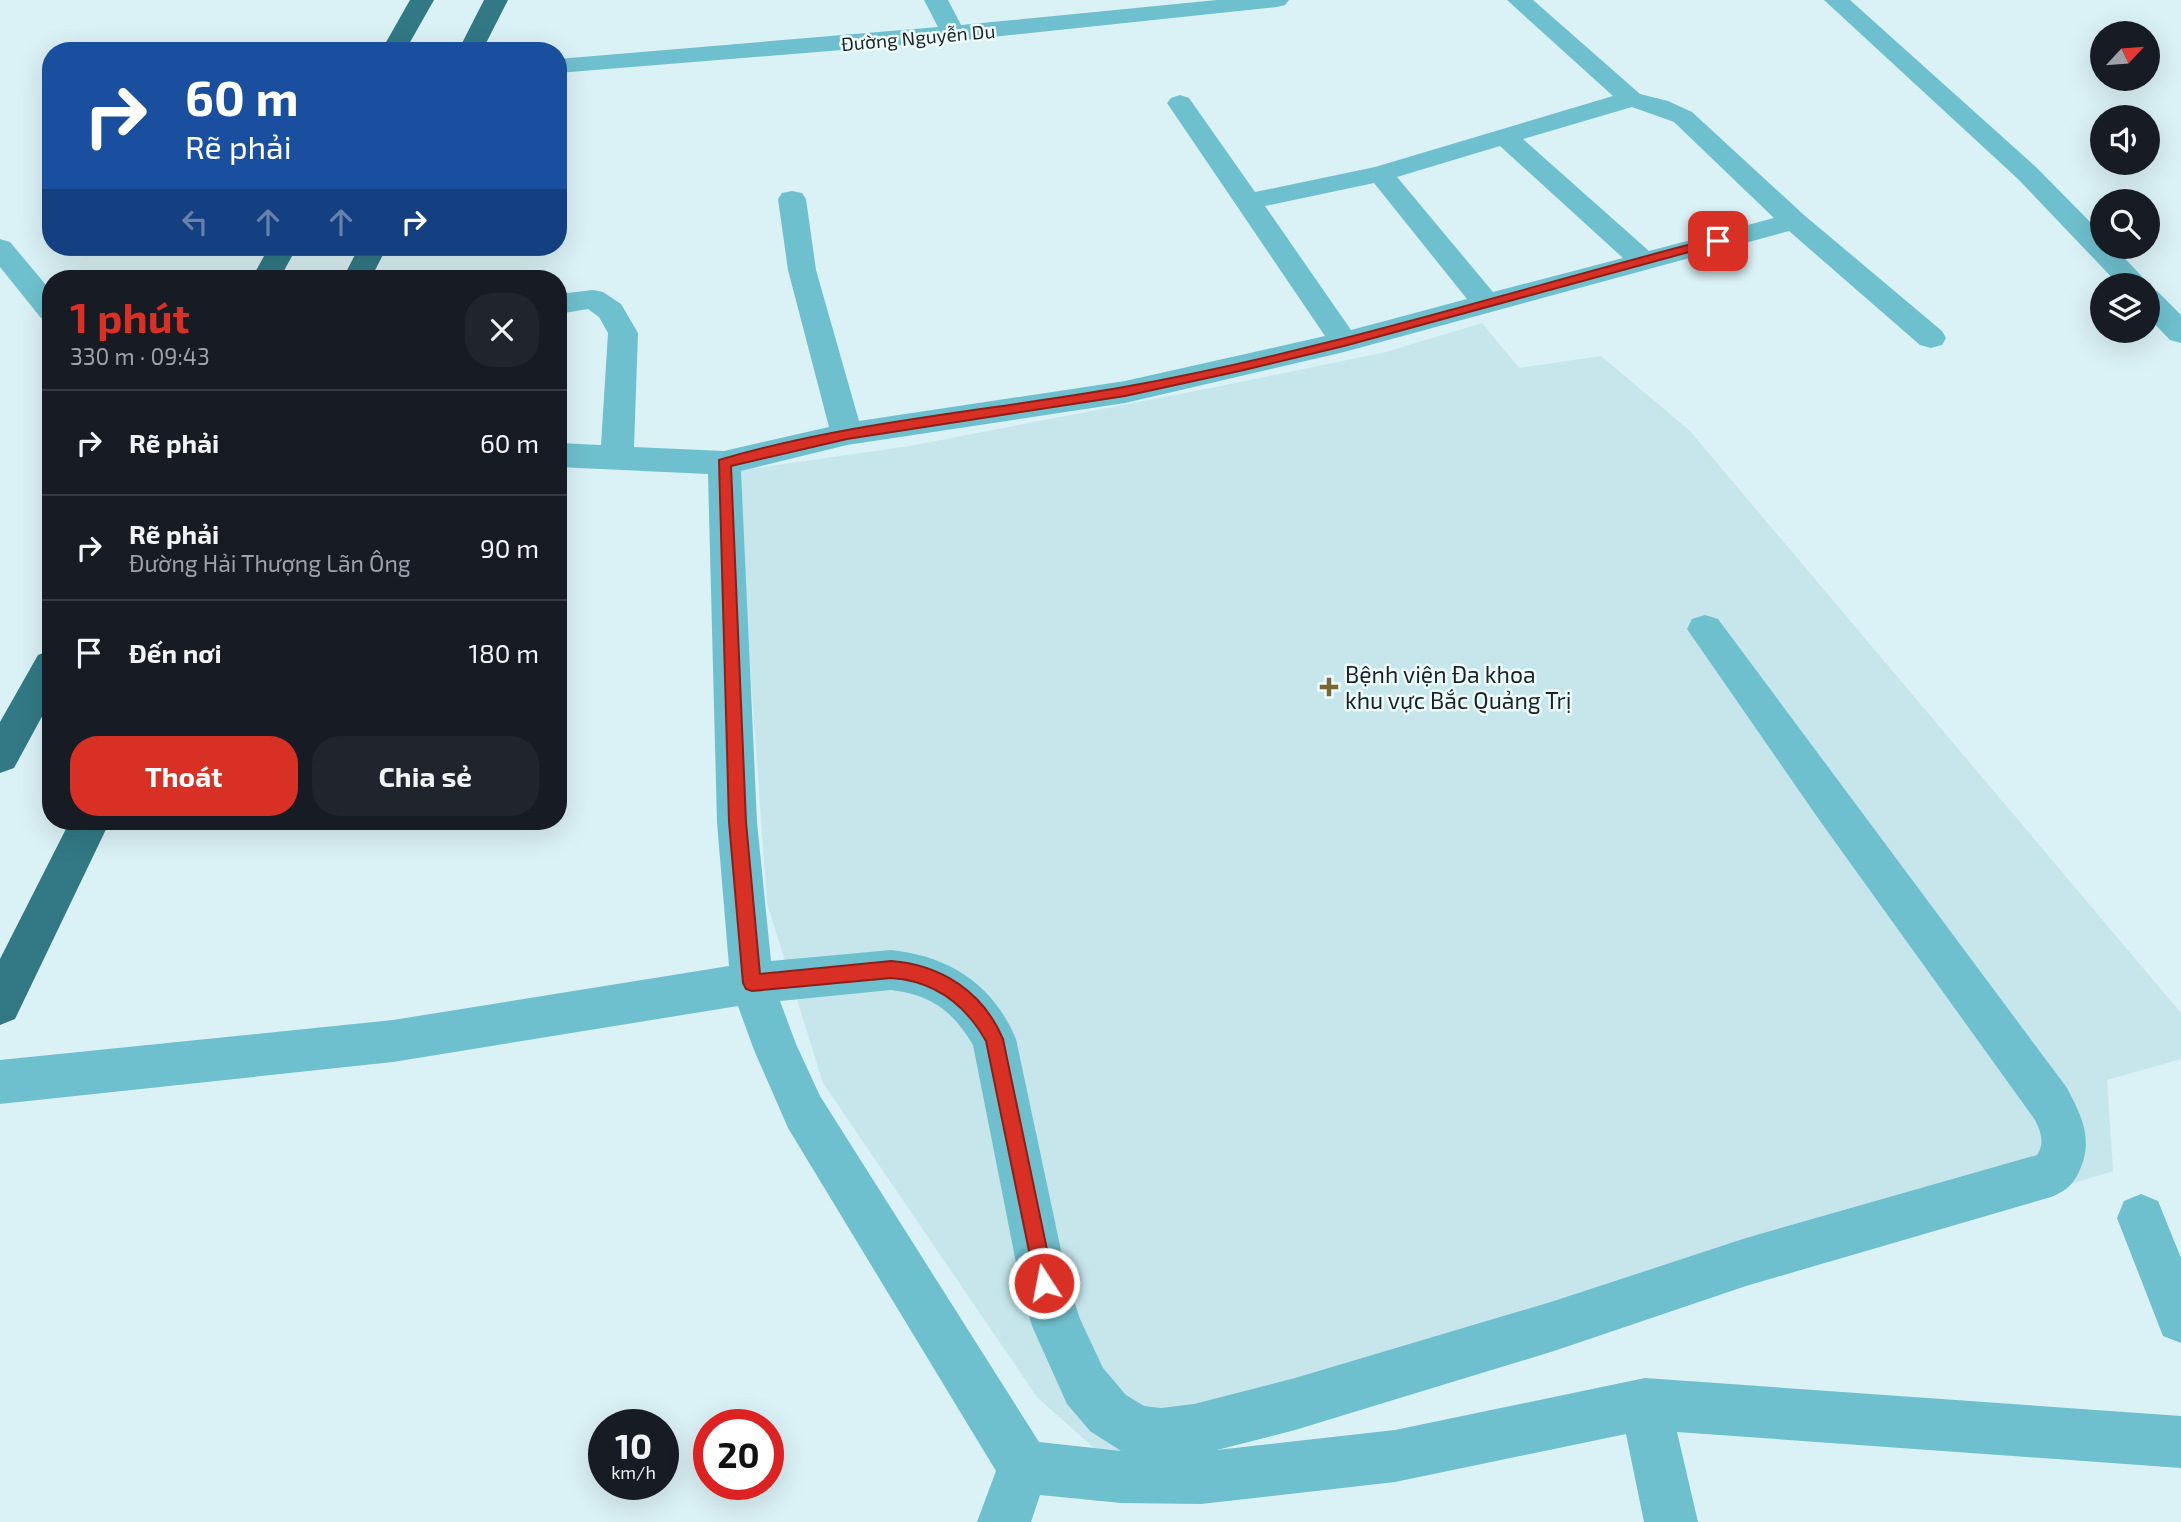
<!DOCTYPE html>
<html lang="vi">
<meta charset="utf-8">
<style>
:root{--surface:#171b24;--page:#20242c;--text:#f1f3f6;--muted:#9ea1a6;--line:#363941;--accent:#d93025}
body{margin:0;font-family:"Exo 2",sans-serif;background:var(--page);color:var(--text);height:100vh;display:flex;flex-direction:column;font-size:26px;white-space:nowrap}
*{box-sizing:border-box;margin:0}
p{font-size:23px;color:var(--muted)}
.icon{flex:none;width:38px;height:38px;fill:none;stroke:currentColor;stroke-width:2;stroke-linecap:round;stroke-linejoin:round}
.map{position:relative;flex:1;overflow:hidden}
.drawer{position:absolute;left:42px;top:270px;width:525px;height:560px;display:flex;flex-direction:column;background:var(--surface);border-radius:28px;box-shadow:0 7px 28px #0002}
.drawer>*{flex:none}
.banner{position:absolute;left:42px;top:42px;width:525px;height:214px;border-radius:28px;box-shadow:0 7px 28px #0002;background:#1a4fa0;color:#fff;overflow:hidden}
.needle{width:46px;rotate:64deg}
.tools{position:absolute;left:2090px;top:21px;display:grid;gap:14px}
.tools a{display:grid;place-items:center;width:70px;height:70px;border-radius:50%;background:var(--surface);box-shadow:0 7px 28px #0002;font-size:35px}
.speed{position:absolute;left:588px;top:1409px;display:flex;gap:14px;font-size:35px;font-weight:700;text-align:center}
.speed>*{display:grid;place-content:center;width:91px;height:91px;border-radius:50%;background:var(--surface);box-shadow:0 7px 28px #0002;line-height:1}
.speed small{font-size:18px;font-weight:400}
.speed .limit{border:10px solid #d22;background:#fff;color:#111}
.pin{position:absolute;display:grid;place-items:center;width:60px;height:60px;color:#fff;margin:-30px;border-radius:14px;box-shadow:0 4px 10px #0006}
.me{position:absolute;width:77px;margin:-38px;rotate:349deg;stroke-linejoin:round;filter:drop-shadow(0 0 5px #0008)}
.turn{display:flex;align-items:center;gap:24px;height:147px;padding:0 28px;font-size:32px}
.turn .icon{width:91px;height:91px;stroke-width:2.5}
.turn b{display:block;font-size:49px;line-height:60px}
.lanes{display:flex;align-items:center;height:66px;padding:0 28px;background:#0003;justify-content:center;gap:35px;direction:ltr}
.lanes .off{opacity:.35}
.round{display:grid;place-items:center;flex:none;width:74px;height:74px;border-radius:28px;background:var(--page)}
.headline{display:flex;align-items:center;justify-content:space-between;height:119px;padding:0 28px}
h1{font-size:42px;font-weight:700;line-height:52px;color:var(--accent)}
.primary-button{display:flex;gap:14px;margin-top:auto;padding:14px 28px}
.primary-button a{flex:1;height:80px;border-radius:28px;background:var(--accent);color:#fff;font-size:28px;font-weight:700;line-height:80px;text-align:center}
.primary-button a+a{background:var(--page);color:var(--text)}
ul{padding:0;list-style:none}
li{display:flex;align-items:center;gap:21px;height:105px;padding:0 28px;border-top:2px solid var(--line)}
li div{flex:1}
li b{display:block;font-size:26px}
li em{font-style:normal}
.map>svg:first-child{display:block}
.built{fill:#c6e6ec}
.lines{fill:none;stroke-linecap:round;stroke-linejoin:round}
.minor{fill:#6fc0ce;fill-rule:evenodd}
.highway{fill:#327985;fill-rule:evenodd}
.route{fill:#d93025;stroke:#8d1f18;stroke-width:2}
.poi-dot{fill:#7a6534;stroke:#eefcff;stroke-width:2.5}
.labels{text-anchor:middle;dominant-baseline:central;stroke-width:5;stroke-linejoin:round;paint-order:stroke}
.far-street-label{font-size:19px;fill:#1b2425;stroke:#eefcff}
.poi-label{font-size:23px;fill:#1b2425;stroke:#eefcff;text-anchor:start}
</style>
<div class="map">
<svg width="2181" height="1522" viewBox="0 0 2181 1522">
<rect width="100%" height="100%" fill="#daf1f5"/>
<polygon class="built" points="1482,323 1519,368 1601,356 1690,431 2181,1013 2181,1059 2107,1080 2113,1171 1180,1460 1105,1458 1037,1397 823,1083 767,903 736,471 910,446 1216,387 1386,352"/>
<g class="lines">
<g class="minor">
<polygon points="924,0 948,0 961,25 1217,0 1289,0 1285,5 1277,7 954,41 558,73 558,59 938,27"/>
<path d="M1507,0H1533L1640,94L1668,101L1692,112L1804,215L1942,331L1946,338L1942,345L1931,348L1920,345L1789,231L1344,352L1125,403L847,445L741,471L757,822L771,961L891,950C949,956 993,984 1016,1039L1068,1283L1080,1319L1103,1368L1126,1395L1144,1406L1161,1408L1194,1404L1295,1378L1554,1301L1746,1238L2037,1155C2045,1143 2041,1132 2035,1120L1820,821L1687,629L1692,619L1705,615L1718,619L2067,1088C2081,1115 2093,1138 2081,1167C2074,1184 2068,1190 2051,1197L1746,1286L1554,1351L1295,1430L1217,1450L1395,1430L1645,1378L2181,1416V1468L1677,1432L1698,1522H1644L1626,1434L1395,1482L1201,1504L1121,1503L1040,1495L1031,1522H977L996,1471L788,1128L754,1050L738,1006L393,1062L0,1104V1060L393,1020L729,966L717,822L708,474L558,467V443L601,445L608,333L599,317L588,309L558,314V294L593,290L603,292L621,304L638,333L634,447L724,451L829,427L788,270L778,199L782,193L792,191L802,193L806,199L816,270L859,421L1125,381L1325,336L1167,103L1171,98L1180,95L1189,98L1255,192L1375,167L1613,96ZM1632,107L1674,122L1774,218L1649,251L1523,139ZM1500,146L1623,258L1493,292L1397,177ZM1374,183L1467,299L1351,330L1265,206ZM891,990C931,995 952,1010 973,1045L1020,1283L1032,1326L1067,1404L1090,1431L1121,1451L1039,1442L820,1096L796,1044L780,1001Z"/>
<polygon points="1824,0 1850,0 2036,167 2102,234 2102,247 2114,247 2150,285 2147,289 2147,285 2119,285 2018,179"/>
<polygon points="0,239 10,242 51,291 51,321 41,318 0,267"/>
<polygon points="2147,289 2157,291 2181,315 2181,343 2170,340 2147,316"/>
<polygon points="2141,1194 2158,1201 2181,1258 2181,1343 2163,1336 2117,1218 2124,1201"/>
</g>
<g class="highway">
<polygon points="410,0 434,0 405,51 381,51"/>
<polygon points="484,0 508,0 482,51 458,51"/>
<polygon points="269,247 297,247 280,278 252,278"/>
<polygon points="359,247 387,247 371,278 343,278"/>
<polygon points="51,650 51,700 14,768 0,773 0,722 38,655"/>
<polygon points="70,821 110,821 15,1019 0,1025 0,959"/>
</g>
</g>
<path class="route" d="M1718,237L1724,241L1722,243L1344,346L1244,370L1125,396L847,439L731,466L746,822L760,974L891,961C942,965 983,992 1003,1039L1054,1283L1051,1290L1044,1293L1037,1290L986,1041C965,1004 935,981 891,978L752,991L746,989L743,983L729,822L719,460C851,421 989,411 1124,387C1325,351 1521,288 1718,237Z"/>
<path class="poi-dot" d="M1325.5 676.5h7v7h7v7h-7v7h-7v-7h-7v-7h7z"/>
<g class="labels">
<g class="far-street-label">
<text transform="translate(918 37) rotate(-5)">Đường Nguyễn Du</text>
</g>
<g class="poi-label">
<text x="1345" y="674">Bệnh viện Đa khoa<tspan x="1345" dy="26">khu vực Bắc Quảng Trị</tspan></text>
</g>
</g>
</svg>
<div class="tools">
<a><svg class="needle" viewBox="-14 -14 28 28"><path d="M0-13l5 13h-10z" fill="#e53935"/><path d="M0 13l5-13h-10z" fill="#9ea1a6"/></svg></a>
<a><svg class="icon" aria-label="sound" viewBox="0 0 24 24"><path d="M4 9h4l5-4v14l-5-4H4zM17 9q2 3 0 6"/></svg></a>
<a><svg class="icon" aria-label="search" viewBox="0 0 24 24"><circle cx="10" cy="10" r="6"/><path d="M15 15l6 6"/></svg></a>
<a><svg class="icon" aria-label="layers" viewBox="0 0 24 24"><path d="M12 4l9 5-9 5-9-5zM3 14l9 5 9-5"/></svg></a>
</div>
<div class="speed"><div>10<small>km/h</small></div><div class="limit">20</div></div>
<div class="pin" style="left:1718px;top:241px;background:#d93025"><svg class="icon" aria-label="arrive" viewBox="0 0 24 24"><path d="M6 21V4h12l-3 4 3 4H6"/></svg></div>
<svg class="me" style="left:1044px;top:1283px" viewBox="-20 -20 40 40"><circle r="17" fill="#d93025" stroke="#fff" stroke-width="3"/><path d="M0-11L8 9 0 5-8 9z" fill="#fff"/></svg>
<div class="banner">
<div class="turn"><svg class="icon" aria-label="right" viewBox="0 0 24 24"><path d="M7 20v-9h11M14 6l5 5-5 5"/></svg><div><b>60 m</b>Rẽ phải</div></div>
<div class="lanes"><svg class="icon off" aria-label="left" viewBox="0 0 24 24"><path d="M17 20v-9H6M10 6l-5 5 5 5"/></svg><svg class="icon off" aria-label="ahead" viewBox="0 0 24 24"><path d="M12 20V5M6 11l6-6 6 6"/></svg><svg class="icon off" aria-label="ahead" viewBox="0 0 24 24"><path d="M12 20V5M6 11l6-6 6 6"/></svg><svg class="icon" aria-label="right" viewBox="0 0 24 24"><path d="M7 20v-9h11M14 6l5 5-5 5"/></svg></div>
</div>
<section class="drawer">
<div class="headline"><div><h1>1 phút</h1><p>330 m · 09:43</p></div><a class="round"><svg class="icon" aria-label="close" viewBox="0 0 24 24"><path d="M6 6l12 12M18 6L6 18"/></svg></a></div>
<ul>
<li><svg class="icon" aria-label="right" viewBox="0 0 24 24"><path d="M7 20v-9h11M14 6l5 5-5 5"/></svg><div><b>Rẽ phải</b></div><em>60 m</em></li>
<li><svg class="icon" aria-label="right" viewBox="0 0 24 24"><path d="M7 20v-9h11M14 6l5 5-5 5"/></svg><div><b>Rẽ phải</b><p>Đường Hải Thượng Lãn Ông</p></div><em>90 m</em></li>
<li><svg class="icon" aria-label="arrive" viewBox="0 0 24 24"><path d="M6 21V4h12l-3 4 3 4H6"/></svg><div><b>Đến nơi</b></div><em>180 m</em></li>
</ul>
<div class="primary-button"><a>Thoát</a><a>Chia sẻ</a></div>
</section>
</div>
